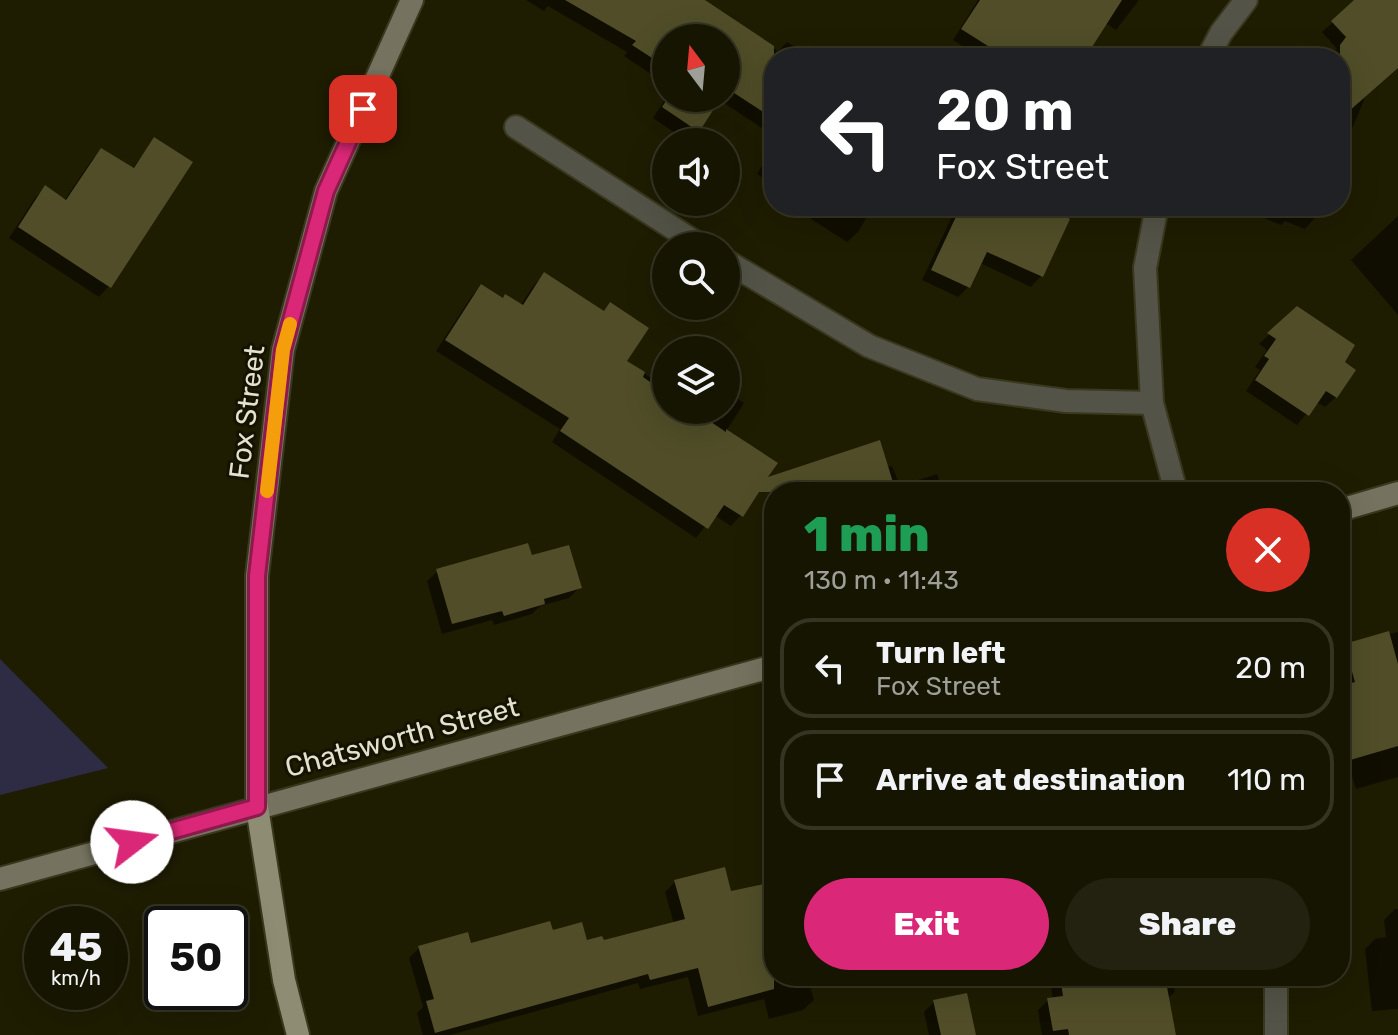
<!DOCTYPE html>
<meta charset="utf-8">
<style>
:root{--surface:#161501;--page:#232210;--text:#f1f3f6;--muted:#9e9f99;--line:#353423;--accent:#db2777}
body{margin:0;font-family:Rubik,sans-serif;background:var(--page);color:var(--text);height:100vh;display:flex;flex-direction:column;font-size:30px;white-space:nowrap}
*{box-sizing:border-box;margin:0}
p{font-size:26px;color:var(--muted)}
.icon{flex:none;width:44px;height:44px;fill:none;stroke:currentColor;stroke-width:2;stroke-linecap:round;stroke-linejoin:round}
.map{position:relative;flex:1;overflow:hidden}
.panel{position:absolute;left:764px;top:482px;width:586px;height:504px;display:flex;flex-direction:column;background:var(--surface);border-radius:32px;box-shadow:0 8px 32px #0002,0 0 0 2px var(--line)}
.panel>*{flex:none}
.banner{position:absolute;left:764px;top:48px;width:586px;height:168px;border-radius:32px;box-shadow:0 8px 32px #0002,0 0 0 2px var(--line);background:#202124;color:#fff;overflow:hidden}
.needle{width:52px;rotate:344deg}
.buttons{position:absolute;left:652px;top:24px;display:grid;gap:16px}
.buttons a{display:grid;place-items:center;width:88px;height:88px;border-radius:50%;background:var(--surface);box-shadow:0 8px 32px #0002,0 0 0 2px var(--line);font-size:40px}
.speed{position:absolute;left:24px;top:906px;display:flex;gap:16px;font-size:40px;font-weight:700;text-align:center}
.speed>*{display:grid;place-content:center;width:104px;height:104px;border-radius:50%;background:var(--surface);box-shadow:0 8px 32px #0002,0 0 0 2px var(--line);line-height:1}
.speed small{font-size:20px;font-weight:400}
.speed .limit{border:4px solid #111;border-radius:12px;background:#fff;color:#111}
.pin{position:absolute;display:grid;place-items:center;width:68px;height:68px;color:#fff;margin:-34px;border-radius:16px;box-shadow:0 4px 12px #0006}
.me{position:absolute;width:88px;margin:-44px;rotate:75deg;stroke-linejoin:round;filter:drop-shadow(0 0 6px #0008)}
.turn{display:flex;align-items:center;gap:28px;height:168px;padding:0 40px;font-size:36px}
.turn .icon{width:104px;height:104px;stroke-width:2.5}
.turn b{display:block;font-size:56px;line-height:68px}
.round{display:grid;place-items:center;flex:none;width:84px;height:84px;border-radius:42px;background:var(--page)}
.summary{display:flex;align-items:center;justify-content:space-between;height:136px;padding:0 40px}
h1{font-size:48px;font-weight:800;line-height:60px;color:#1e9e55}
.button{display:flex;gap:16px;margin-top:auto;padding:16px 40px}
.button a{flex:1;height:92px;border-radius:48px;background:var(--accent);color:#fff;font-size:32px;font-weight:800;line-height:92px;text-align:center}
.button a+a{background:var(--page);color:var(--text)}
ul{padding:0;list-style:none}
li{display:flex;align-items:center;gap:24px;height:100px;margin:0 16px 12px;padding:0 24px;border:4px solid var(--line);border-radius:32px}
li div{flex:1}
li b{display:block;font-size:30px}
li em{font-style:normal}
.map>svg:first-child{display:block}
.green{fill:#2e2c44}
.shadow{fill:#0007}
.building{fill:#504d28}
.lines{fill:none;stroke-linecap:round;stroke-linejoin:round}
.minor-casing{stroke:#39381e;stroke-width:26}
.secondary-casing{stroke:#39381e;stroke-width:26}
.primary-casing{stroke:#39381e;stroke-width:26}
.minor{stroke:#545347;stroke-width:22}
.secondary{stroke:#75735f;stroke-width:22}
.primary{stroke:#8e8c72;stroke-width:22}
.route-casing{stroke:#8e194d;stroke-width:20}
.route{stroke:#db2777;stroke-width:14}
.slow{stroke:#f59e0b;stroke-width:14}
.labels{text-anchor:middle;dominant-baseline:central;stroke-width:6;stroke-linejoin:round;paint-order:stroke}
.street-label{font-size:28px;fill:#e2e2d1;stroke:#151300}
</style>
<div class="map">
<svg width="1398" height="1035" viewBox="0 0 1398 1035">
<rect width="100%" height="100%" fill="#1e1c01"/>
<polygon class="green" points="0,659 108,768 0,795"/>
<g class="shadow">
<polygon points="526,0 701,0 778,51 787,42 809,56 819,46 839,58 774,58 774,136 718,99 698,130 687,141 653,118 666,98 726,98 726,38 666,38 666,84 624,56 627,52 548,6 544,11"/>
<polygon points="978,0 1139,0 1116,30 1105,23 1082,58 981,58 953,40"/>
<polygon points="1357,0 1398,0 1398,67 1366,95 1340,158 1340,58 1330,58 1337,49 1322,32"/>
<polygon points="155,139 109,286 99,297 9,238 35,198 45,188 64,201 91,161 101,150 132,169"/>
<polygon points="774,146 774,185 757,174"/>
<polygon points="808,206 895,206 883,218 871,210 858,232 847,242 811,219 816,211"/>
<polygon points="957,206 1046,206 1045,209 1068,220 1041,276 1031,287 980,263 969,286 958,297 922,280"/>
<polygon points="1235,206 1320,206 1315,218 1305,229 1285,221 1281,225"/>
<polygon points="1398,216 1398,315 1351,260"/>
<polygon points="544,275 624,361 666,387 666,410 726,410 726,391 744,403 726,431 775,464 741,515 731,526 714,515 696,538 552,442 560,429 436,351 471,297 481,286 502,300 520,306 534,285"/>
<polygon points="1297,309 1342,362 1336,397 1325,407 1316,402 1297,425 1246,391 1260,370 1255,367 1267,350 1259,344"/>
<polygon points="892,466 900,486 937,474 943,492 795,492"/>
<polygon points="530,558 579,588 569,598 540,606 532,614 494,625 492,620 442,634 427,581 438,571"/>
<polygon points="1398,632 1398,777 1356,789 1349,766 1340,769 1340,688 1343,687 1340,675 1340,651 1345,645"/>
<polygon points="675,882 730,894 774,883 774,976 807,976 814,1000 803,1010 769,1019 764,999 698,1016 688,977 640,989 638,983 450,1035 423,1035 417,1013 423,1007 409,958 419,948 470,946 552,933 586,942 602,943 674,924 665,892"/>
<polygon points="1395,909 1398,909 1398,1009 1372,1011 1365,949 1375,939 1386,937 1384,920"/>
<polygon points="1069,976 1172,976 1175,992 1168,998 1174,1035 1042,1035 1038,1010 1048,1000 1053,1000 1051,987 1061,977"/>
<polygon points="934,1002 974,1035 929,1035 924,1012"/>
</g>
<g class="building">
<polygon points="565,0 705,0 774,46 774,119 728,89 726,91 726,38 666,38 666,67 632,45 636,41"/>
<polygon points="980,0 1122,0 1085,58 1024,58 1014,52 1007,58 961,29"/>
<polygon points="1354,0 1398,0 1398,68 1340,119 1340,45 1346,37 1331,21"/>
<polygon points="668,98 721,98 699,132 662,107"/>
<polygon points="154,137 193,162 111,288 18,227 45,185 66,200 101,148 134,168"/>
<polygon points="961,206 1043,206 1070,219 1043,277 987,252 970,288 931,270"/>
<polygon points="544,272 604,311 610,302 649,328 627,361 645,372 643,377 666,393 666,410 693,410 726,432 726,429 778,463 768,477 880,440 896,492 759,492 743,517 724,505 708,529 560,431 569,418 445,340 481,284 503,298 505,294 523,305"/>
<polygon points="1297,306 1355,345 1345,362 1356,370 1337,398 1326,391 1309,416 1255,380 1269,359 1264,356 1276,339 1267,333"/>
<polygon points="528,543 532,555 569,545 582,588 544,599 545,604 504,616 502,611 452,624 436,569"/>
<polygon points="1389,631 1398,664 1398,746 1340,763 1340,686 1355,682 1344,644"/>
<polygon points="725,867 731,891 774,882 774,989 708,1007 698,968 650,980 648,974 435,1033 426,1001 434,999 418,946 468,932 471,943 550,921 553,930 582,922 587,940 602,936 604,940 685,919 674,880"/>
<polygon points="1060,976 1165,976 1176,1035 1069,1035 1068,1029 1053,1031 1047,998 1063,996"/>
<polygon points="967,993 976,1035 941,1035 933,1000"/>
</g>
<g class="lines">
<defs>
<g id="minor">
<polyline points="1208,58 1221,33 1246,0"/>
<polyline points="516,127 701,246"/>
<polyline points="1157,206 1145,268 1152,403 1176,492"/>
<polyline points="726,261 869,346 977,389 1066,401 1152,403"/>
<polyline points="1276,1035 1276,976"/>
</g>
<g id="secondary">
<polyline points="1340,510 1398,493"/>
<polyline points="257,807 257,576 283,350 326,191 412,0"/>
<polyline points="0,879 774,666"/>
</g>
<polyline id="primary" points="257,807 284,980 298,1035"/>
</defs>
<use href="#minor" class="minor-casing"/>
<use href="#secondary" class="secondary-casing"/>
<use href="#primary" class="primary-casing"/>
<use href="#minor" class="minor"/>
<use href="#secondary" class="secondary"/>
<use href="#primary" class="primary"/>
</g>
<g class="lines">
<defs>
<polyline id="route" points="132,842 257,807 257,576 283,350 326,191 363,109"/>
</defs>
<use href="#route" class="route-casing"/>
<use href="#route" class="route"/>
<polyline class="slow" points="267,491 283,350 290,324"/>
</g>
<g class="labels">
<g class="street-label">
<text transform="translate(247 412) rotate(-83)">Fox Street</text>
<text transform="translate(402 737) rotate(-15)">Chatsworth Street</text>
</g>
</g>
</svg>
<div class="buttons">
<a><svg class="needle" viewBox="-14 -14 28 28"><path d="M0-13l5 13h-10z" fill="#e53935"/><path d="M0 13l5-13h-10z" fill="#9e9f99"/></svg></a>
<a><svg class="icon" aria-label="sound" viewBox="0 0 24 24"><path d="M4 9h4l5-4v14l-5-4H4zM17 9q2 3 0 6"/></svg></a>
<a><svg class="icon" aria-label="search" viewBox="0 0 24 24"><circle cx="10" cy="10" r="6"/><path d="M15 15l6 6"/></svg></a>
<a><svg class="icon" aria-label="layers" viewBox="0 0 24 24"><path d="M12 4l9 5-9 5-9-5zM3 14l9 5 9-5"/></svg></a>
</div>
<div class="speed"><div>45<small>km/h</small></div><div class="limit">50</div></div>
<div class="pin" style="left:363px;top:109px;background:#d93025"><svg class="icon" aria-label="arrive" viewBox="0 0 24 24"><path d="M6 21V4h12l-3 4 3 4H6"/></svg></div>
<svg class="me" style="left:132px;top:842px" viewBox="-20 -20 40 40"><circle r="19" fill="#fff"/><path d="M0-13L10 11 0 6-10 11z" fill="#db2777"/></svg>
<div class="banner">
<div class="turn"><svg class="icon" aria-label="left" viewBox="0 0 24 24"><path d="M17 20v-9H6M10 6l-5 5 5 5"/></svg><div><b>20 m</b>Fox Street</div></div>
</div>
<section class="panel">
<div class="summary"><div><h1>1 min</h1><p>130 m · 11:43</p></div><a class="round" style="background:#d93025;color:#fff"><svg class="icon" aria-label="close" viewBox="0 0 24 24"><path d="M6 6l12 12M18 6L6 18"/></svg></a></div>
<ul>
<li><svg class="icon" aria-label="left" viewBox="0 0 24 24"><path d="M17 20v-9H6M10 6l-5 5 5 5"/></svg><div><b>Turn left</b><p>Fox Street</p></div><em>20 m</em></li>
<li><svg class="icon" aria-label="arrive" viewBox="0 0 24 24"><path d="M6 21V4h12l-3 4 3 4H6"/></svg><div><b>Arrive at destination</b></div><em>110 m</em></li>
</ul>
<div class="button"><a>Exit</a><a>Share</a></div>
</section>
</div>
